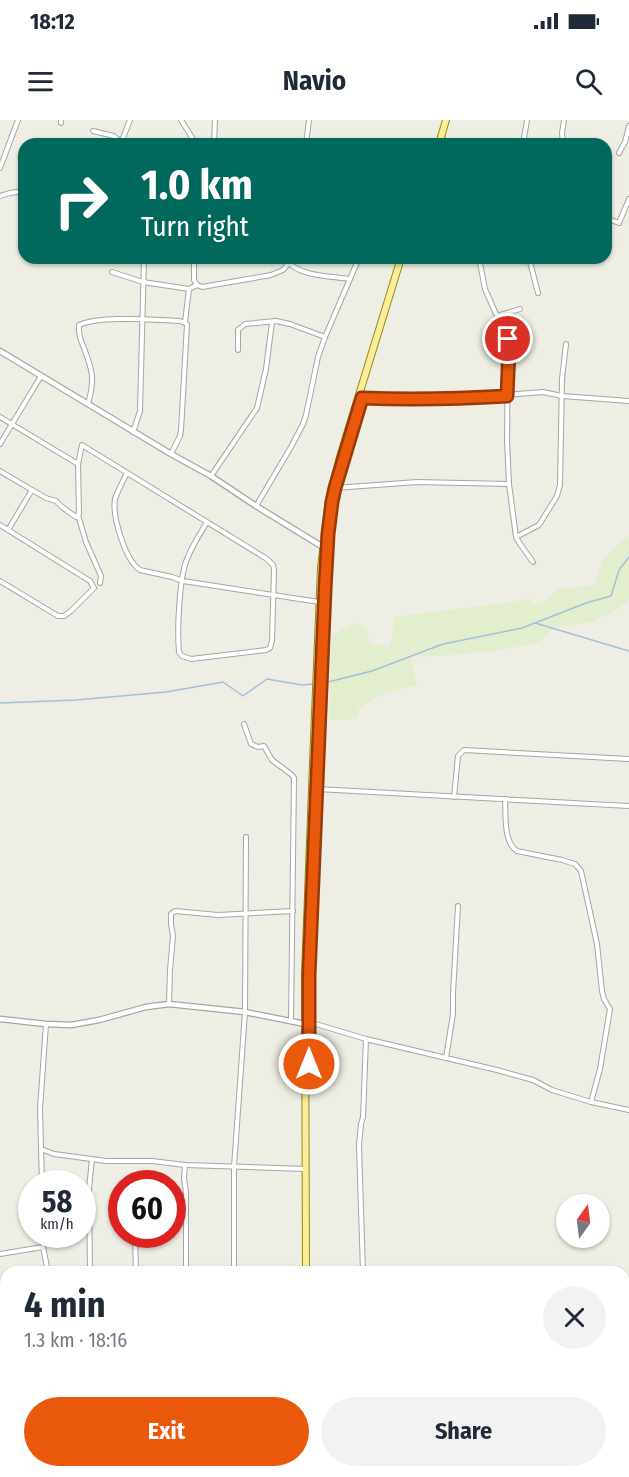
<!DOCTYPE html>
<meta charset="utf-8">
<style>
:root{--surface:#fff;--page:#f2f2f3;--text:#1f2937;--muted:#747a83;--accent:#ea580c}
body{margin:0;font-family:"Fira Sans Condensed",sans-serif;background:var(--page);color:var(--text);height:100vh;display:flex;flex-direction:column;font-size:22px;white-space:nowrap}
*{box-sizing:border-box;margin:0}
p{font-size:20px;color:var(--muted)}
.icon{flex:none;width:33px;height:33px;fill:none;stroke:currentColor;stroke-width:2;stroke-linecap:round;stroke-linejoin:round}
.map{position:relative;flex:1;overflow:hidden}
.drawer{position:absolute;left:0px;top:1146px;width:630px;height:212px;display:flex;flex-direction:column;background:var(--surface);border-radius:18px 18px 0 0;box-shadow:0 2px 4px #0004}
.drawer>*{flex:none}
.top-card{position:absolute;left:18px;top:18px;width:594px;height:126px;border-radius:18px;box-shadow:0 2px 4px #0004;background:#00695c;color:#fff;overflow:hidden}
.needle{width:39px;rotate:14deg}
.controls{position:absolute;left:556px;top:1074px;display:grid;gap:12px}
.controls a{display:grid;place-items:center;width:54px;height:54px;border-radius:50%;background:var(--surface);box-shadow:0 2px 4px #0004;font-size:30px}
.speed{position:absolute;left:18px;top:1050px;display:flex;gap:12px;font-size:30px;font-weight:700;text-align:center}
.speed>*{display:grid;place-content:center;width:78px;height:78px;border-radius:50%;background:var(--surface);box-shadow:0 2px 4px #0004;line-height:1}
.speed small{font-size:15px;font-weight:400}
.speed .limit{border:9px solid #d22;background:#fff;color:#111}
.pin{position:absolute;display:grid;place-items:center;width:51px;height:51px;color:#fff;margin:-26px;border:3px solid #fff;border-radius:50%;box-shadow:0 2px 6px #0007}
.me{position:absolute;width:66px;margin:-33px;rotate:0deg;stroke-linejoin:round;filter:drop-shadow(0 0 4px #0008)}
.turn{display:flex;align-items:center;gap:21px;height:126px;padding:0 24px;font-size:27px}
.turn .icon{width:78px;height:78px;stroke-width:2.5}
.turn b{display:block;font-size:42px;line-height:51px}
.round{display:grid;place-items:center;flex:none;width:63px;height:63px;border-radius:32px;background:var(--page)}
.summary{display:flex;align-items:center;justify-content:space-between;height:102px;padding:0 24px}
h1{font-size:36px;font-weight:700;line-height:45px}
.cta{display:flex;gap:12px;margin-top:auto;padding:12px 24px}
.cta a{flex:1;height:69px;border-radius:36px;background:var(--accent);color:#fff;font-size:24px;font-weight:700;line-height:69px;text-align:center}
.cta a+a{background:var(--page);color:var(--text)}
.status{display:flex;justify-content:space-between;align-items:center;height:42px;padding:0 30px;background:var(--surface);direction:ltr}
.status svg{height:16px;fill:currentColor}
header{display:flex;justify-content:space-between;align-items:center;height:78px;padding:0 24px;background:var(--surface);font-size:27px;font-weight:700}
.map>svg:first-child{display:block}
.farmland{fill:#e3eecf}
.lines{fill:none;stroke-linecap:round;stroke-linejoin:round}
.stream{stroke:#a5c1dc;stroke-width:1.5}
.minor-casing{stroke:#a5a5a5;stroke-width:6}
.tertiary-casing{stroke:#a5a5a5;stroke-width:7}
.primary-casing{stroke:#968d02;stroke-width:8}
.minor{stroke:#fff;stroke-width:4}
.tertiary{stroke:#fff;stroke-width:4.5}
.primary{stroke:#fbeb9d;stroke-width:6}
.route-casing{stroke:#983908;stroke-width:15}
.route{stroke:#ea580c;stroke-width:10}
</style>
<div class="status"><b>18:12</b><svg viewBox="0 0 49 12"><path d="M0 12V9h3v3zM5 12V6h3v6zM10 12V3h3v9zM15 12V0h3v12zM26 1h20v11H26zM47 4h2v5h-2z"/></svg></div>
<header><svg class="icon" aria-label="menu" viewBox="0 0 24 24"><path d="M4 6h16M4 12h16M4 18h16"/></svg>Navio<svg class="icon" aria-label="search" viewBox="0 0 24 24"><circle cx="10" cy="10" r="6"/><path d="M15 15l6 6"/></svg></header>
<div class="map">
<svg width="629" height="1357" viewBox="0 0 629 1357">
<rect width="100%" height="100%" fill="#efeee4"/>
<polygon class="farmland" points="629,416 629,480 620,488 592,502 553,508 541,522 496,531 457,535 411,537 417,565 381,575 359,588 356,599 329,600 332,515 355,503 366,507 370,524 389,526 392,518 395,497 530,479 533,485 547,479 559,469 595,465 603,439 624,419"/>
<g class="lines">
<g class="stream">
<polyline points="535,503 629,531"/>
<polyline points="324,563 372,551 443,524 522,508 586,483 611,476 619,450 629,437"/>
<polyline points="0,583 76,580 166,572 223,562 243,576 267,559 302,565 313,564"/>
</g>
<defs>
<g id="minor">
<polyline points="181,0 196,24"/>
<polyline points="61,3 61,0"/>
<polyline points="93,11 114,16 119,21 123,18 130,0"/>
<polyline points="441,19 457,24"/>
<polyline points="214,24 215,0"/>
<polyline points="306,24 309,0"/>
<polyline points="523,24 527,0"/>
<polyline points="563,24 562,13 564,0"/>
<polyline points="619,33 625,22 629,6"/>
<polyline points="0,48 18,0"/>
<polyline points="0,76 10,73 24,71"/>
<polyline points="606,98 619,103 629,79"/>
<polyline points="194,138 194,160 197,165"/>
<path d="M284,138C298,157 329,156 350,159"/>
<polyline points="479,138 485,169 508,221 507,321 509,364 516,417 520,424 533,442"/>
<polyline points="529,138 538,173"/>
<polyline points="112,152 143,162 189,169 197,165 202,167 271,155 283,150 288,144"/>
<polyline points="497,196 520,189"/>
<polyline points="185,202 189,169"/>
<polyline points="238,230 238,210 245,204 276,201 290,204 325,217"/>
<polyline points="362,278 402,280 450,279 543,272 562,276 629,281"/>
<path d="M88,284C95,259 93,252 84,228C81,221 78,214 79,205C100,195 155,200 180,201L187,204L181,310L180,316L171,334"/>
<polyline points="0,297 78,344"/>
<polyline points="133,312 140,291 144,138"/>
<polyline points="0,324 41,256"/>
<path d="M0,351L32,370L46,378L56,381L62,387L76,397L79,394L78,344L82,325L267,439L273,445L274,451L272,521L270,528L266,530L191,539L182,536L179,532C177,512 179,458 187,439C192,426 200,414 207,402"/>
<path d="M127,353C123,361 118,370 115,379C112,396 125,440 140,450L172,457L183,461L319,482"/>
<polyline points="211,356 257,288 266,249 272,202"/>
<polyline points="335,368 417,362 509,364"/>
<polyline points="256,386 291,327 303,304 306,295 318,237 325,217 359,138"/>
<polyline points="78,395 86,422 101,456 100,463"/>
<polyline points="0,405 90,461 94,468 71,491 64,496 58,496 0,461"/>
<polyline points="8,410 32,370"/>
<polyline points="516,417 539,405 557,376 560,365 562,259 566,224"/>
<polyline points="244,604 251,624 258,627 264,626 272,640 292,655 294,658 291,901"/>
<polyline points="317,669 629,686"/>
<polyline points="454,677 458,636 464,630 629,639"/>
<path d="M505,679C506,694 503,722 517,731L562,740L575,744L581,751L597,824L602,871L604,879L610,889L600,949L591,982"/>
<polyline points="169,884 170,850 173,816 171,804 171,794 175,791 218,795 293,791"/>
<polyline points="309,902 366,919 497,950 533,960 552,970 591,982 629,990"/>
<polyline points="446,938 453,894 453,873 458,786"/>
<polyline points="41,1029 54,1034 106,1041 152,1041 185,1045 306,1049"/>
<polyline points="185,1045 184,1058 186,1073 186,1152"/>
<polyline points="42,1064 40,989 46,904"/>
<polyline points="43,1114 43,1127 48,1152"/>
<polyline points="135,1114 136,1152"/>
<polyline points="0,1134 43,1127"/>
<polyline points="90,1152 89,1069 92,1039"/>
<polyline points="234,1152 234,1047 245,892 246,717"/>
<polyline points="363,1152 359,1025 361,1004 363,997 366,919"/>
<polyline points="0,1253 6,1253"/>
<polyline points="0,1334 6,1344"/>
<polyline points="95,1352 96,1357"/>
<polyline points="445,1352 449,1357"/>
<polyline points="154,1357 170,1352"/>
<polyline points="197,1357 197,1352"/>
<polyline points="244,1357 244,1352"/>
<polyline points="453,1357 464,1352"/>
</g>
<g id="tertiary">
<polyline points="0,231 171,334 211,356 256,386 323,427"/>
<polyline points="0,899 46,904 71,905 99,900 146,887 169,884 245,892 305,904"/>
</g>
<g id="primary">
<polyline points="439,24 446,0"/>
<polyline points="336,366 356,299"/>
<polyline points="313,749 328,418"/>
<polyline points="306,1152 305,855 313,643 321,448 329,380 340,337 401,138"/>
<polyline points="310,1357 310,1352"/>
</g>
</defs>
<use href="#minor" class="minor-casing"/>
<use href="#tertiary" class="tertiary-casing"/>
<use href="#primary" class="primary-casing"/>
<use href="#minor" class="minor"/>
<use href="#tertiary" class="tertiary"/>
<use href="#primary" class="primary"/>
</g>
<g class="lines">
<defs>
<path id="route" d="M309,944V855L325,469L328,414L332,382L335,368L362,278C411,280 458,279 507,276L509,229L508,219"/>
</defs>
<use href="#route" class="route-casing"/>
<use href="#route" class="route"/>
</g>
</svg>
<div class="controls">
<a><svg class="needle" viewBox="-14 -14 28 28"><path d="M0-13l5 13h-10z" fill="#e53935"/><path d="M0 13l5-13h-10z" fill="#747a83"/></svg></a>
</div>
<div class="speed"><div>58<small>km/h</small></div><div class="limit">60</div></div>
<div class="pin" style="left:508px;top:219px;background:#d93025"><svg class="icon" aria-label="arrive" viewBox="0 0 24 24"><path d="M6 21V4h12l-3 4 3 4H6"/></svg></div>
<svg class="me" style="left:309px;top:944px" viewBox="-20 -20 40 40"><circle r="17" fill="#ea580c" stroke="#fff" stroke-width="3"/><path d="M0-11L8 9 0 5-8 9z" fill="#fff"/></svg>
<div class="top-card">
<div class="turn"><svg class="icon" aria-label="right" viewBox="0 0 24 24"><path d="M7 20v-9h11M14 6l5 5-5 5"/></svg><div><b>1.0 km</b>Turn right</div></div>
</div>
<section class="drawer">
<div class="summary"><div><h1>4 min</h1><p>1.3 km · 18:16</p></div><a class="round"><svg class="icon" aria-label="close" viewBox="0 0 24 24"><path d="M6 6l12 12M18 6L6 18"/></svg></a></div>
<div class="cta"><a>Exit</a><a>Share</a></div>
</section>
</div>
